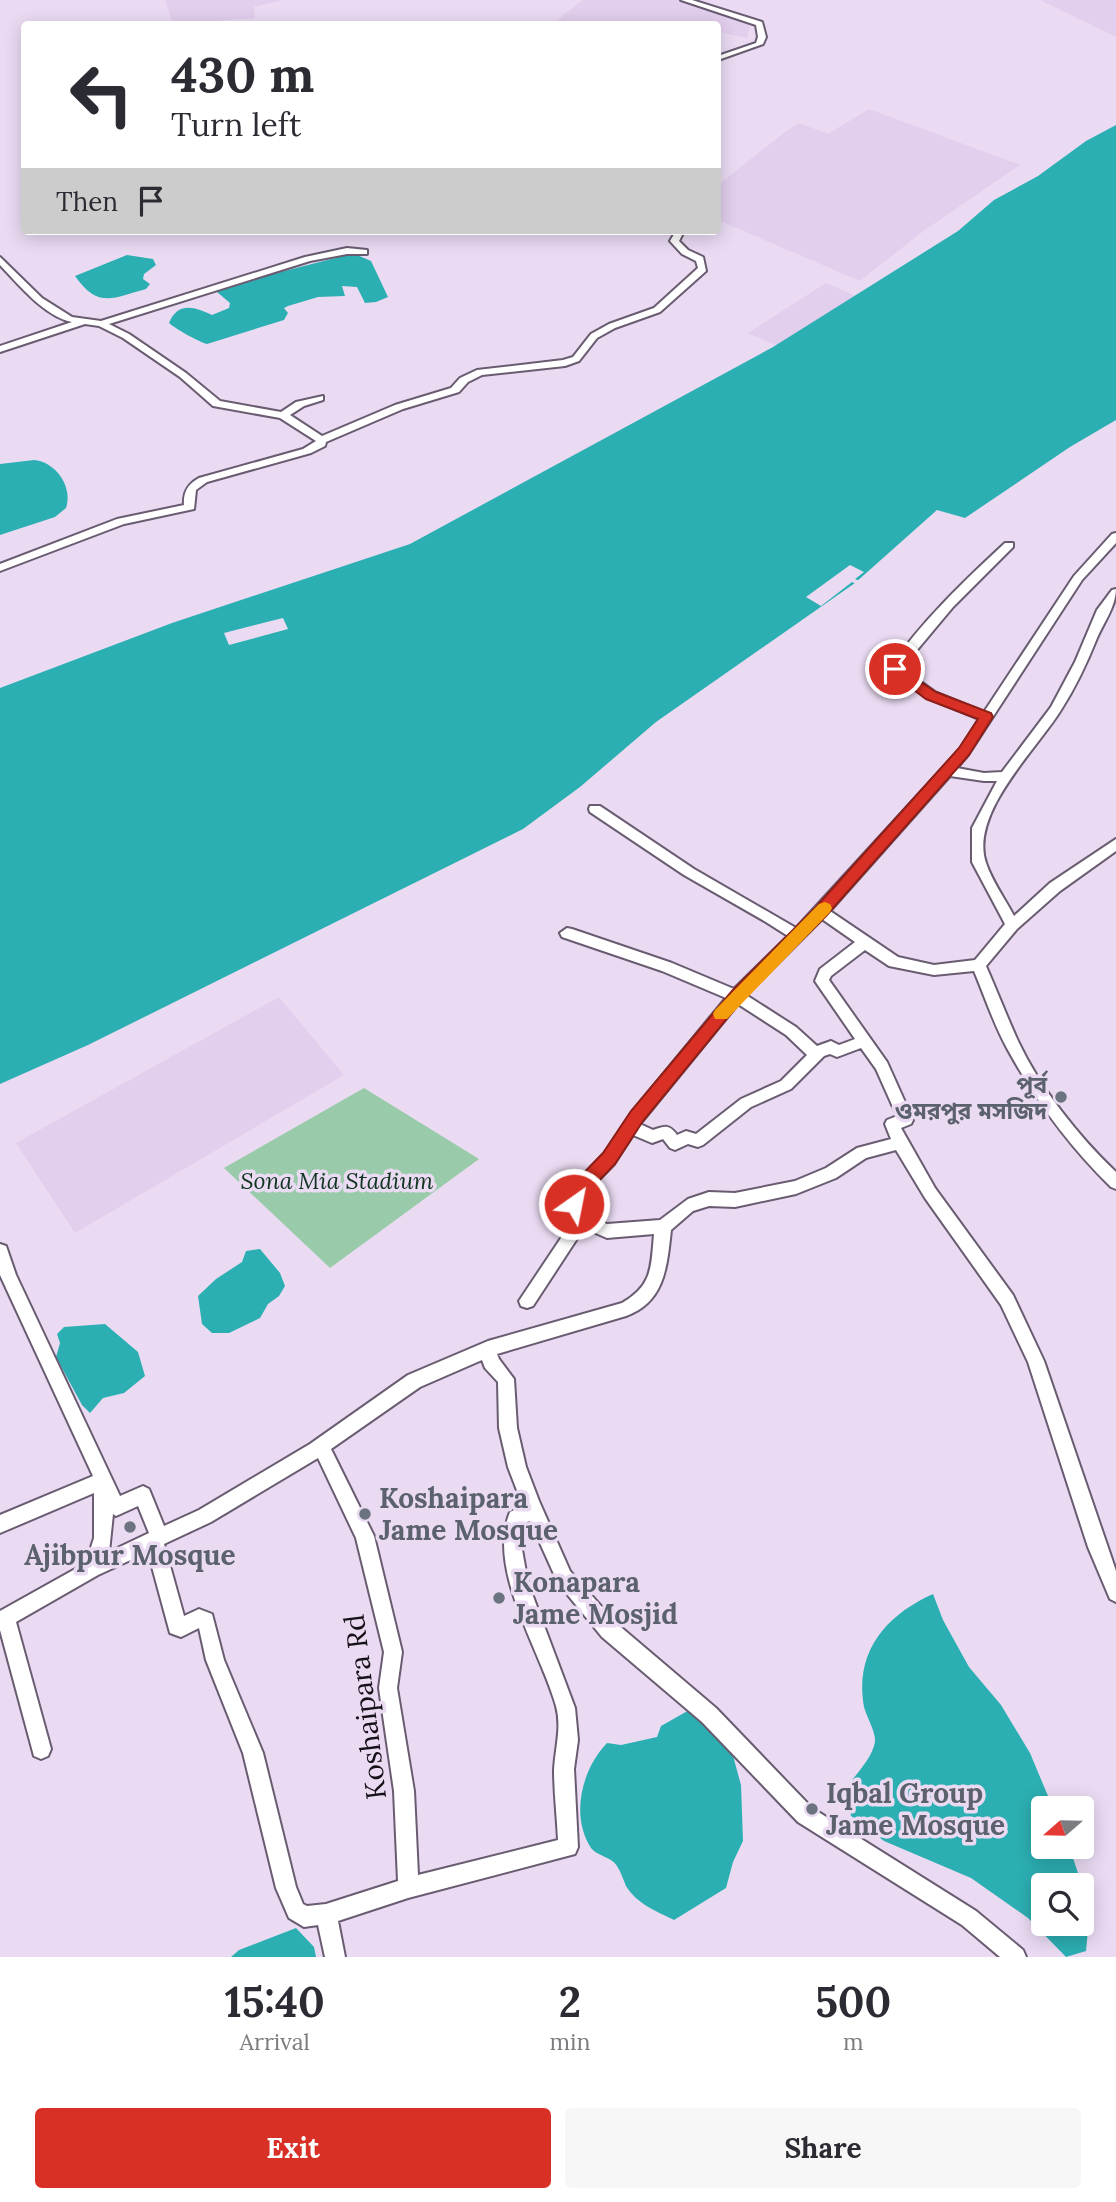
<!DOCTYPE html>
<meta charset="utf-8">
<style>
:root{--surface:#fff;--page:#f7f7f7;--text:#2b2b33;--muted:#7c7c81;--accent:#d93025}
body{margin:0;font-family:Lora,"Noto Sans Bengali",serif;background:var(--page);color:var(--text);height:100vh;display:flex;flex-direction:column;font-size:26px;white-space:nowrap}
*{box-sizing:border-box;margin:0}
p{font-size:23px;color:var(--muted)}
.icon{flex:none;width:38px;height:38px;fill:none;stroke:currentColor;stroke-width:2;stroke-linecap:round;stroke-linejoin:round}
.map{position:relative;height:1957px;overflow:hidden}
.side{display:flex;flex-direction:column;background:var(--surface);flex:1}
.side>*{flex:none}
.guide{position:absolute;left:21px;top:21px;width:700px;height:214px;border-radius:7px;box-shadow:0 4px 18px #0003;background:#fff;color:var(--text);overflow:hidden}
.needle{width:46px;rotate:250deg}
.tools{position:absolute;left:1031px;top:1796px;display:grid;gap:14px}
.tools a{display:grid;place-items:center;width:63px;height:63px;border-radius:7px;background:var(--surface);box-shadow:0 4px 18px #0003;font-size:35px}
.pin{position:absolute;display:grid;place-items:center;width:60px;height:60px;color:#fff;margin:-30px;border:4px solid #fff;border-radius:50%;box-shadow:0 2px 7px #0007}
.me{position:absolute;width:77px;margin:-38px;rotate:33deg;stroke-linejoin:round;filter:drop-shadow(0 0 5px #0008)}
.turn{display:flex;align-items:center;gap:24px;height:147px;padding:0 35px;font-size:32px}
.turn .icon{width:91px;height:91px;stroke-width:2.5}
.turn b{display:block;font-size:49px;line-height:60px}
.then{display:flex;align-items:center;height:66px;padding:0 35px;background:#0003;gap:14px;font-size:26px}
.eta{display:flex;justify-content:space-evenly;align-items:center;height:119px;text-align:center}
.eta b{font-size:42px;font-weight:700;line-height:49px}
.cta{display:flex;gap:14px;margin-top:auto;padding:14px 35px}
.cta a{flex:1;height:80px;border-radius:7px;background:var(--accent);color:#fff;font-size:28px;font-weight:700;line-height:80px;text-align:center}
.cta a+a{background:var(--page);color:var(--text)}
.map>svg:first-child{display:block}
.built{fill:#e2ceed}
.green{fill:#99cbaa}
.water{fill:#2cafb3;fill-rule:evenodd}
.pier{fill:#eadbf3}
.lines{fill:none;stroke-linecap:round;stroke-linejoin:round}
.minor-casing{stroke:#695c71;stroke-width:4}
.minor{fill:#fff;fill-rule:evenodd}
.route{fill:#d93025;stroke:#8d1f18;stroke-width:2}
.slow{fill:#f59e0b}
.worship-dot{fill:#6b7280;stroke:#eadbf3;stroke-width:2.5}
.labels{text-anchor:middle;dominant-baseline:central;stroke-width:7;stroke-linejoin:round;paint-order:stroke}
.worship-label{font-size:23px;font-weight:bold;fill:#5b616d;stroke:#eadbf3;text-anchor:end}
.park-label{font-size:23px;font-style:italic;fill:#103420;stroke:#eadbf3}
.near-worship-label{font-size:28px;font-weight:bold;fill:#5b616d;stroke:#eadbf3;text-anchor:start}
.near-street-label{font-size:28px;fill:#161119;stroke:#eadbf3}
</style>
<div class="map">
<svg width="1116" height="1957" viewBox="0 0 1116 1957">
<rect width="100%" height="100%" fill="#eadbf3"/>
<g class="built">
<polygon points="165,0 282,0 254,7 255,18 173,24"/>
<polygon points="583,0 678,0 750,25 747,38 718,32 718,24 552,24"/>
<polygon points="1040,0 1116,0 1116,37"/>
<polygon points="869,109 1020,165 922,232 860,281 718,220 718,185 785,132 799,123 828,134"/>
<polygon points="826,283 868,301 791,352 748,333"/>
<polygon points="279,997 344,1075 75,1233 16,1143"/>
</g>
<polygon class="green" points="364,1088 479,1159 330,1268 224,1168"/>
<g class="water">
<polygon points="1116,125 1116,420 1070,447 965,518 937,510 855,583 656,722 580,787 523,829 88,1045 0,1084 0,688 172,623 410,544 773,347 958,231 994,200 1038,176 1086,141"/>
<path d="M127,255L153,259L156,265L144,274L143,279L150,284L146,289C113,298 98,309 75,276Z"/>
<path d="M347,255H357L371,261L388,297L376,302L365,303L357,287L342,286L345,296L318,297L288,306L284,308L288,313L284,320L207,344C199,342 174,328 169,323C178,301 195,307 212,315L229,308L230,303L217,292L226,286Z"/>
<path d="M34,460C56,462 73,487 66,508L55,517L0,535V464Z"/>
<polygon points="260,1249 280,1273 285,1286 279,1296 268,1304 260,1318 229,1333 212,1333 202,1324 198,1296 216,1279 242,1262 246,1251"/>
<polygon points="105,1324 138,1352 145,1376 124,1393 103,1398 90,1413 82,1405 56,1357 60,1343 57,1334 64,1327"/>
<path d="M933,1594L943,1620L969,1667L1001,1705L1030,1753L1053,1808H1043V1846H1069L1090,1909L1086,1951L1066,1957L1028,1918L971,1878L884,1841L851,1816L846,1788C855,1775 872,1759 875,1742C876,1732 867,1718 864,1707C854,1652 886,1615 933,1594ZM1043,1885H1082V1923H1043Z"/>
<path d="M691,1709L732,1752L741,1785L743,1841L733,1862L726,1888L674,1920C656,1911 637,1904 626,1886C623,1879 621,1872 617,1866C612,1857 597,1856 591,1848C570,1815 582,1769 607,1743L621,1745L657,1737L661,1726Z"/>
<polygon points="296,1928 314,1947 316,1957 231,1957 239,1950"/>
</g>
<g class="pier">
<polygon points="850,565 864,572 855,579 862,582 858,585 852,582 821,606 806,597"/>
<polygon points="283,618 288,629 229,645 224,633"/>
</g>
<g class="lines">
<defs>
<g id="minor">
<polygon points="681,0 692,0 762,22 766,37 763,44 718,60 718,56 756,43 758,37 756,25"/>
<path d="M676,231H684L679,241L688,250L703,257L706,271L660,312L615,328L597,338L579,361L565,366L482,375L468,382L459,392L403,409L326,442L325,446L311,453L207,482L196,490L194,509L124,524L0,571V564L117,519L184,505C183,492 188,484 199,478L303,449L316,441L280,418L213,406L180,377L123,338L99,326L85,324L0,352V346L72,322C45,317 19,285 0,265V257L42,298L72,317L101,321L305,257L347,248L367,250V254H347L310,261L109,324L129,334L186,373L220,401L281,412L296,402L323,396V400L304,406L290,415L322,436L395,405L451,388L460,378L477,370L563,360L573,357L591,334L609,324L654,308L698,268L696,261L682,254L670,241Z"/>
<path d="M1116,533V543L1082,580L968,755L957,768L984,773L1002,772L1051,707L1075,662L1097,610L1112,590L1116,589C1116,606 1104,622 1097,638C1087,663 1075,688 1061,710C1037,749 969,813 986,863C992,881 1005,899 1014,916L1050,883L1116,839V851L1060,891L1017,929L986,966C997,991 1007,1017 1018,1041C1040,1088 1079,1137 1116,1172V1189L1111,1187C1069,1146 1036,1101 1008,1050C994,1025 985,997 974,971L934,975L889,966L865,950L831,976L829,980L887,1062L913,1120L911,1124L901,1128L935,1188L1013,1295L1044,1361L1116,1571V1602L1110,1599L1088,1547L1028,1362L1001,1305L925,1198L896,1150L866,1158L836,1178L796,1194L735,1207L709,1206L693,1211L671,1230C667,1266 665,1302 626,1316L497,1354L499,1359L514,1379L517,1428L526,1467L539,1501L570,1571L616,1623L716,1708L812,1808L976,1911L1023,1950L1026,1957H1000L962,1925L798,1822L702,1722L602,1637L558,1583L530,1521L524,1523L521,1544L528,1583L575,1708L578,1740L574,1769L578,1847L575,1854L408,1898L338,1921L345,1957H325L318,1925L304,1927L289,1918L276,1888L243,1753L206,1660L199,1628L181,1637L170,1633L148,1552L98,1575L16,1622L51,1749L48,1756L41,1759L34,1756L0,1630V1611L86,1563L94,1538V1493L0,1533V1515L93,1476L0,1275V1244L6,1246L16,1275L120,1496L143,1486L149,1489L164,1526L199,1510L310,1444L408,1375L488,1341L622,1303C653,1285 651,1267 654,1234L607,1238L584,1228L533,1306L527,1308L521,1306L519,1301L575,1217L566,1204L571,1188L604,1154L632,1112L726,998L662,971L562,937L560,933L567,928L572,929L672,963L734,989L788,936L766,922L684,875L590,812L589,809L590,806H600L694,869L796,928L960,749L979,719L927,698L891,672L889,669C921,622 964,581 1005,543H1013V547L953,607L902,668L935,692L984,712L1074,576L1112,534ZM950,776L984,781H997L972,828V862L1005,924L975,960L934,965L898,957L830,911ZM822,919L855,942L820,969L815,981L855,1039L839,1045L831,1041L817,1046L796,1027L746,995ZM738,1004L786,1035L807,1055L781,1081L741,1099L696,1134L686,1131L677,1135C669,1124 665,1126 653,1130L640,1124ZM861,1048L876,1069L897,1116L887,1120L885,1124L891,1139L857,1148L826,1168L795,1181L735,1193L709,1192L688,1199L660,1220L607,1224L597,1220L582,1202L583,1196L614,1164L633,1135L652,1143L663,1139L670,1148L675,1150L688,1144L698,1147L703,1145L751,1107L791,1089L824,1056L830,1054L837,1057ZM482,1360L485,1368L498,1382L499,1428L508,1467L523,1506L510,1512C486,1569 541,1651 556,1706C562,1727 555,1749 554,1770C554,1793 557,1817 558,1840L418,1875L414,1791L397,1688L402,1652L374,1536L331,1449L420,1387ZM318,1458L356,1538L384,1652L379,1688L394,1791L398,1881L326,1904L307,1906L303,1904L296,1887L263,1753L224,1660L212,1614L199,1609L184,1616L164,1544L211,1522ZM138,1506L149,1533L109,1552L113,1514L116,1516Z"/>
</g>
</defs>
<use href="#minor" class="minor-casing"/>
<use href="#minor" class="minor"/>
</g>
<polygon class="route" points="895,665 936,692 991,713 993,717 969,755 826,916 743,999 643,1121 615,1164 584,1196 580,1209 574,1211 568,1209 565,1204 570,1187 603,1153 631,1111 732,991 815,908 959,748 978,719 926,699 890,672 890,666"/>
<polygon class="slow" points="825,902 830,904 832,908 830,912 727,1019 715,1019 713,1014 715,1010 819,904"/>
<g class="worship-dot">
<circle cx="1061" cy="1097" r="7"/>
<circle cx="365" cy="1514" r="7"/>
<circle cx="130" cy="1527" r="7"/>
<circle cx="499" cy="1598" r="7"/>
<circle cx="812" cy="1809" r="7"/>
</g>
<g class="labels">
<g class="worship-label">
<text x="1047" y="1084">পূর্ব<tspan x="1047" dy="26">ওমরপুর মসজিদ</tspan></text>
</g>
<g class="park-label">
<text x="337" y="1180">Sona Mia Stadium</text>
</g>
<g class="near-worship-label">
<text x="379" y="1498">Koshaipara<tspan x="379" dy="32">Jame Mosque</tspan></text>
<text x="130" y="1555" text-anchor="middle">Ajibpur Mosque</text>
<text x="513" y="1582">Konapara<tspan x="513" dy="32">Jame Mosjid</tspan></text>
<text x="826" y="1793">Iqbal Group<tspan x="826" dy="32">Jame Mosque</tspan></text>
</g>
<g class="near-street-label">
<text transform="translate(365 1707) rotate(-97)">Koshaipara Rd</text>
</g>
</g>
</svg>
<div class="tools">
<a><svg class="needle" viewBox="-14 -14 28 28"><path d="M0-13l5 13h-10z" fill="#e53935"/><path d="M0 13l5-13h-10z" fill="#7c7c81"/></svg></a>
<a><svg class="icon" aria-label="search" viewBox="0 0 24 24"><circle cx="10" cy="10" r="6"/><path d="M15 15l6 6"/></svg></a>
</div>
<div class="pin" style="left:895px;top:669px;background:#d93025"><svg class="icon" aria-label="arrive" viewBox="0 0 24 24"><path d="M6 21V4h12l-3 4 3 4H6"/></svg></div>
<svg class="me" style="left:574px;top:1204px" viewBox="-20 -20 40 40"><circle r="17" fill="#d93025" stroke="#fff" stroke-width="3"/><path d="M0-11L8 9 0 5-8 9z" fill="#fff"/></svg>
<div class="guide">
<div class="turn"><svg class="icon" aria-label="left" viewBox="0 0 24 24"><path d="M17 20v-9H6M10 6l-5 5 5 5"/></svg><div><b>430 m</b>Turn left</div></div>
<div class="then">Then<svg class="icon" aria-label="arrive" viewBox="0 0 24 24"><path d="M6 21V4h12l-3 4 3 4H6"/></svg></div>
</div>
</div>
<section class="side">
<div class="eta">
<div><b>15:40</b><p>Arrival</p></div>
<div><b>2</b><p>min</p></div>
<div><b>500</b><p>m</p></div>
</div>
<div class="cta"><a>Exit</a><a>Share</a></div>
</section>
